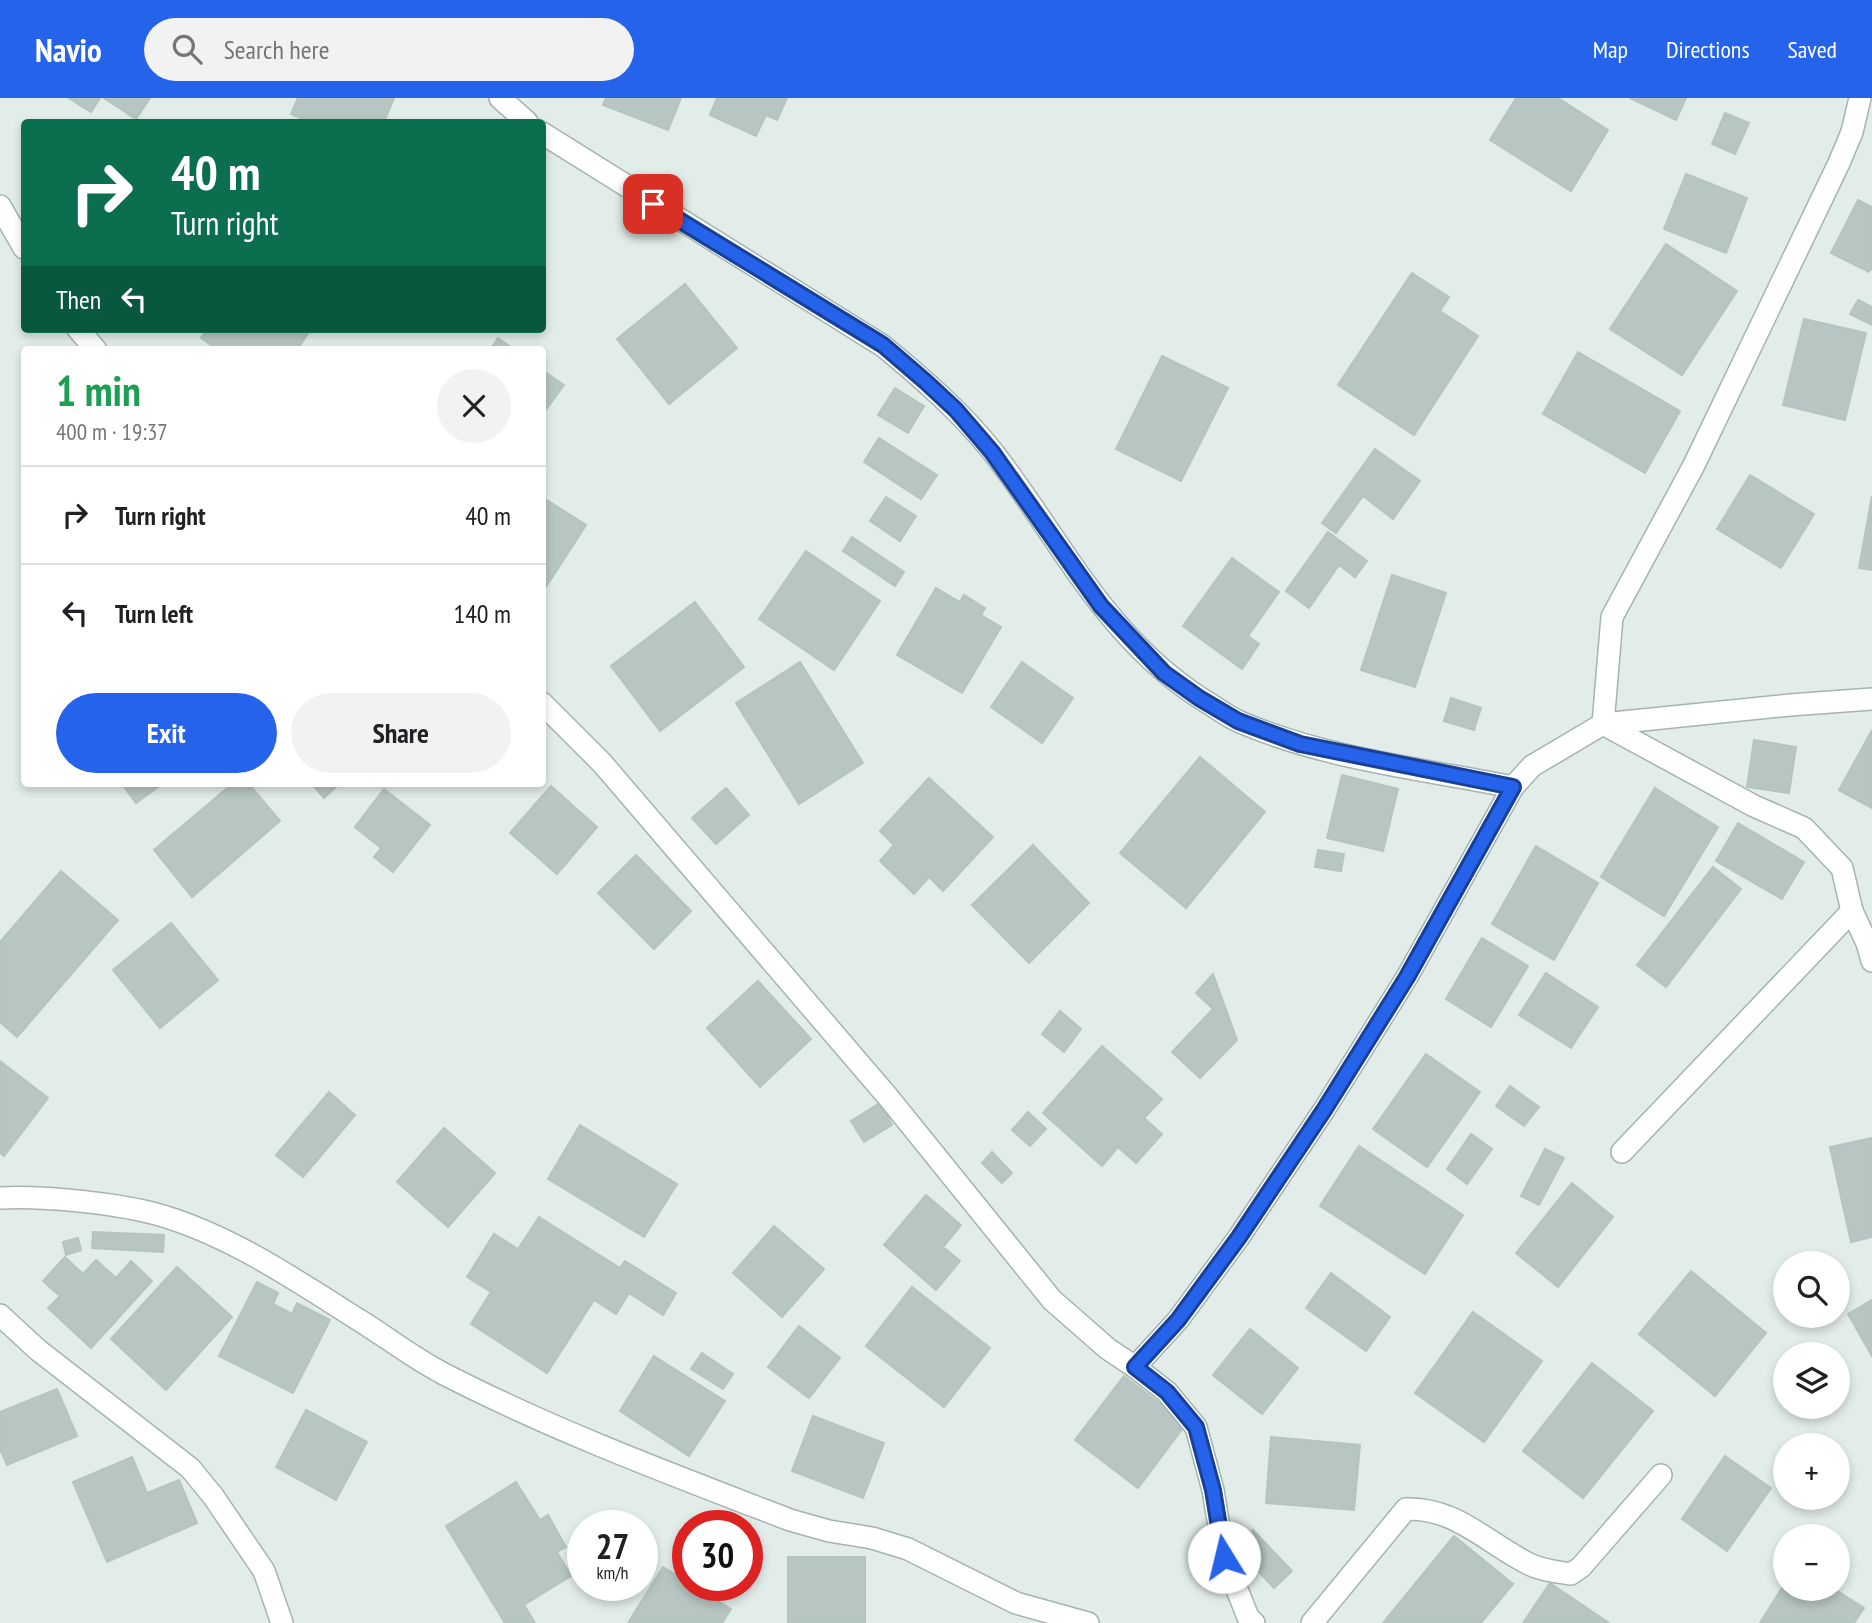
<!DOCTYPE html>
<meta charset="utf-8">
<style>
:root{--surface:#fff;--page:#f2f2f2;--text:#202124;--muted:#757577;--line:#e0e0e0;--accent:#2563eb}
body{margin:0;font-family:"PT Sans Narrow",sans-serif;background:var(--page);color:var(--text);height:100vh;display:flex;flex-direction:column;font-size:26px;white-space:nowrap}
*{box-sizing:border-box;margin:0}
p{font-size:23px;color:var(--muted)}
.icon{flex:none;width:38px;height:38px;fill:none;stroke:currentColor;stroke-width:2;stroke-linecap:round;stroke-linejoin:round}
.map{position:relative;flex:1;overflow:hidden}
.side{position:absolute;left:21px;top:248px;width:525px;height:441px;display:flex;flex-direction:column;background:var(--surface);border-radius:7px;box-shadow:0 4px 10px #0003}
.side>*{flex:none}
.guide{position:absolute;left:21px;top:21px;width:525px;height:214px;border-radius:7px;box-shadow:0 4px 10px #0003;background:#0b6e4f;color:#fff;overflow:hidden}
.controls{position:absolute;left:1773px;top:1153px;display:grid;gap:14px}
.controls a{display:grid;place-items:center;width:77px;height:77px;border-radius:50%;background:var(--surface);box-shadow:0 4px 10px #0003;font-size:35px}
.speed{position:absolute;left:567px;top:1412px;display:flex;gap:14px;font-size:35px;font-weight:700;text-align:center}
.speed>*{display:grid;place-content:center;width:91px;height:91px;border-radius:50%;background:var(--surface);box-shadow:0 4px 10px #0003;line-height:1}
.speed small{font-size:18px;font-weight:400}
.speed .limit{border:10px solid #d22;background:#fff;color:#111}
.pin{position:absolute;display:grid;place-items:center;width:60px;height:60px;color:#fff;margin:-30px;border-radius:14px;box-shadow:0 4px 10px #0006}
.me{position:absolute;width:77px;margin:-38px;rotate:351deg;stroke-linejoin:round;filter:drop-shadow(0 0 5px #0008)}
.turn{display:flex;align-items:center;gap:24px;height:147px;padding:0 35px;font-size:32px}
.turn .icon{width:91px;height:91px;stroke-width:2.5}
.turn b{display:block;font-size:49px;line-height:60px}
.then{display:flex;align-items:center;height:66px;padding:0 35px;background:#0003;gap:14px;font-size:26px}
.round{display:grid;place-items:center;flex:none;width:74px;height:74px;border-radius:37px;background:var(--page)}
.headline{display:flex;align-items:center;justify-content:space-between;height:119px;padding:0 35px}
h1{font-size:42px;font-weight:700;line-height:52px;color:#1e9e55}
.cta{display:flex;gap:14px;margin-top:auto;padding:14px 35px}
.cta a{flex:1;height:80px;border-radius:42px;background:var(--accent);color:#fff;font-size:28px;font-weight:700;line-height:80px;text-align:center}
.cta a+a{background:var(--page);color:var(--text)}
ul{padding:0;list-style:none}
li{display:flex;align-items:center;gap:21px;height:98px;padding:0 35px;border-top:2px solid var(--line)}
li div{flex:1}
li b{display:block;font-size:26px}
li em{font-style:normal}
header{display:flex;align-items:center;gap:42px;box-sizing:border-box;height:98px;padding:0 35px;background:var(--accent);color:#fff}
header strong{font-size:33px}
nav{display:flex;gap:38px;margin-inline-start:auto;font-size:24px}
.search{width:490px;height:63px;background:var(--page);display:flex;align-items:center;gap:18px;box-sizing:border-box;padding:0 24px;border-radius:38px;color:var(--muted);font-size:26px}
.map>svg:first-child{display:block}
.building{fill:#b7c6c2;stroke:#b4c5c0;stroke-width:2}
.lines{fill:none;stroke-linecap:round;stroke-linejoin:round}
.street-casing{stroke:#a5b4b0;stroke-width:24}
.street{stroke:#fff;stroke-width:21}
.route-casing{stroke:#184099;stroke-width:18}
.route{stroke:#2563eb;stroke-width:12}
</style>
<header>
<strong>Navio</strong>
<div class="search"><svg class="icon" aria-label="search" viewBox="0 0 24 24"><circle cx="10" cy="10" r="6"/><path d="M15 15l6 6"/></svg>Search here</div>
<nav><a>Map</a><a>Directions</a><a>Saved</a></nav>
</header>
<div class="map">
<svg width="1872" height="1525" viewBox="0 0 1872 1525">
<rect width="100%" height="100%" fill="#e2ece8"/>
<g class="building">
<polygon points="69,0 100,0 91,14"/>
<polygon points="104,0 150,0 136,21"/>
<polygon points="298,0 394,0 384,24 310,24 291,16"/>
<polygon points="606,0 681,0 668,32 603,7"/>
<polygon points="717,0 787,0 777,22 766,17 756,38 710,17"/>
<polygon points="1516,0 1558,0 1608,32 1571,93 1490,42"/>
<polygon points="1630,0 1686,0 1676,22"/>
<polygon points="1725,15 1749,25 1735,56 1712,46"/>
<polygon points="1686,76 1747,100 1726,155 1664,131"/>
<polygon points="1858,102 1872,109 1872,169 1869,174 1831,155"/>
<polygon points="1666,146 1737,193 1682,277 1610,231"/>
<polygon points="1412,175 1449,199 1440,213 1478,238 1414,337 1338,287"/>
<polygon points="685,186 737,250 669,306 617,241"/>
<polygon points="1858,202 1872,209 1872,227 1850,216"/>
<polygon points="1804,221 1866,235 1845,322 1783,307"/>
<polygon points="207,231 311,231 297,252 218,252 201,240"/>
<polygon points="498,240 515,252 490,252"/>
<polygon points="1578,254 1680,313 1645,375 1543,316"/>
<polygon points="1162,258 1228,290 1181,383 1116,351"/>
<polygon points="542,272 564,287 542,317"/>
<polygon points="895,290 924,308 908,335 878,317"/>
<polygon points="879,340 937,377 921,401 864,364"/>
<polygon points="1375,351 1420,383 1393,421 1363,398 1336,435 1322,425"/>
<polygon points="1750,377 1814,416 1781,470 1717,431"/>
<polygon points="1872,398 1872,472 1859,470"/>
<polygon points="542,399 586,427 542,495"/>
<polygon points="886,399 916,418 900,443 870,423"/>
<polygon points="1328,434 1367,463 1355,479 1339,467 1309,510 1286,493"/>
<polygon points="852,439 904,474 895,488 843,453"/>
<polygon points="806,453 880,503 834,572 759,521"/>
<polygon points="1232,460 1279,494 1248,538 1259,546 1242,571 1183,528"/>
<polygon points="1392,477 1446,495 1415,589 1361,572"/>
<polygon points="936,490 960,504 964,497 985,510 981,517 1001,529 962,595 897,557"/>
<polygon points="695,504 744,569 660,633 611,568"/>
<polygon points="800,564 863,665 799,706 736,605"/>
<polygon points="1022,564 1073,600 1042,645 991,609"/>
<polygon points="1451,600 1481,610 1474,632 1444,623"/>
<polygon points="1872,632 1872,710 1839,692"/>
<polygon points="1754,642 1796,649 1789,695 1747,689"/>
<polygon points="1200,659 1265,714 1186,810 1120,755"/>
<polygon points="1342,677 1398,691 1383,753 1327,740"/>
<polygon points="929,680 993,739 943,793 929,779 914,796 880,763 894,747 880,733"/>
<polygon points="122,686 162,686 136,705"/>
<polygon points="232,686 249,686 280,723 192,799 154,752"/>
<polygon points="312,686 339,686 324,700"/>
<polygon points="551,688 597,729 557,776 510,735"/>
<polygon points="726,690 749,717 716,746 692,720"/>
<polygon points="1655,690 1718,729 1664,818 1601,779"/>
<polygon points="384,691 430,727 393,774 374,759 381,750 355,729"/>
<polygon points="1738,725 1804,764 1782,801 1716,763"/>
<polygon points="1033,747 1089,805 1029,865 972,807"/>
<polygon points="1536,748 1598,785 1554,862 1492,826"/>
<polygon points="1318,752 1344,756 1341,773 1315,769"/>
<polygon points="636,757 691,813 654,851 598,795"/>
<polygon points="1713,769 1741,791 1666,889 1637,867"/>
<polygon points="61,773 118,822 17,939 0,924 0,844"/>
<polygon points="171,825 218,882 160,930 113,872"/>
<polygon points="1482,840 1528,868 1491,929 1446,901"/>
<polygon points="1546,875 1598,909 1571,950 1519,917"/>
<polygon points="1213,876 1237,942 1200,980 1172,954 1213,911 1196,895"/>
<polygon points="758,883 811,941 760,989 707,930"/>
<polygon points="1060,913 1081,931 1064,954 1042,936"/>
<polygon points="1102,948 1162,1001 1144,1020 1162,1036 1136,1065 1118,1049 1102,1068 1043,1015"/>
<polygon points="1426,956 1480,994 1427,1069 1373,1031"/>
<polygon points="0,963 48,1000 4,1058 0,1055"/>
<polygon points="1510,988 1539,1009 1524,1028 1496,1008"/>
<polygon points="329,994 355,1017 303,1079 276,1057"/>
<polygon points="880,1005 892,1027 864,1044 851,1023"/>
<polygon points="1028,1014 1046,1031 1030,1048 1012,1032"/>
<polygon points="580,1027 677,1086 644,1139 548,1081"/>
<polygon points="444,1030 495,1075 448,1129 397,1084"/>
<polygon points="1471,1036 1492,1051 1467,1086 1447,1071"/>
<polygon points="1872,1040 1872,1139 1851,1144 1830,1049"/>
<polygon points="1359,1048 1463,1117 1425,1176 1320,1108"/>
<polygon points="1545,1051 1564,1060 1539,1107 1521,1098"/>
<polygon points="992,1054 1012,1075 1002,1085 982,1065"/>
<polygon points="1572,1085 1613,1119 1558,1189 1516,1155"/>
<polygon points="926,1097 961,1127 943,1149 960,1163 936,1192 884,1147"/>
<polygon points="539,1119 620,1170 625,1163 676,1195 663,1217 629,1195 616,1216 594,1202 547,1275 471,1226 491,1194 467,1179 494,1136 518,1151"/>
<polygon points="774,1128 824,1171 782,1219 733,1175"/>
<polygon points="93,1134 164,1137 163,1154 92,1150"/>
<polygon points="78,1140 81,1152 66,1157 63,1144"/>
<polygon points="65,1159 83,1176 96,1162 116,1180 131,1163 152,1183 91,1250 48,1210 60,1198 43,1183"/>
<polygon points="177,1169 232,1219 166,1292 111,1241"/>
<polygon points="1691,1173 1766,1235 1715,1298 1639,1236"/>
<polygon points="1331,1175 1390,1219 1366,1253 1306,1210"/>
<polygon points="257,1184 278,1195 273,1206 292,1216 297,1205 330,1222 293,1295 219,1258"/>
<polygon points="912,1189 990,1250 944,1309 866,1248"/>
<polygon points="1872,1202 1872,1258 1848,1216"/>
<polygon points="1473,1214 1542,1263 1484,1344 1415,1295"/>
<polygon points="799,1228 840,1260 809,1300 768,1269"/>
<polygon points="1250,1231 1298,1270 1262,1316 1213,1277"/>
<polygon points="702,1255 733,1276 723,1291 691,1271"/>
<polygon points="654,1258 725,1303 689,1358 620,1313"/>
<polygon points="1592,1265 1653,1313 1583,1400 1523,1353"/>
<polygon points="1124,1278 1186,1326 1138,1390 1075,1342"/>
<polygon points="57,1291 77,1338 7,1367 0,1351 0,1314"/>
<polygon points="306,1312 367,1344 336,1402 276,1369"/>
<polygon points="813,1318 884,1345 863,1400 792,1373"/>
<polygon points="1271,1339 1360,1347 1354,1412 1266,1405"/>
<polygon points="1725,1358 1771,1390 1727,1453 1682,1421"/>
<polygon points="132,1359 147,1395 179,1382 197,1425 107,1464 73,1384"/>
<polygon points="516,1384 540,1422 548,1417 566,1449 557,1454 571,1478 524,1507 535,1525 505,1525 446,1428"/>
<polygon points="1253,1432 1292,1473 1274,1490 1235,1449"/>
<polygon points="1454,1438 1513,1486 1481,1525 1383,1525"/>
<rect x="788" y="1459" width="77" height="66"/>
<polygon points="663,1469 688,1484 688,1488 693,1488 731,1511 722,1525 628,1525"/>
<polygon points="1550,1485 1609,1525 1523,1525"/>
<polygon points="1785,1485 1785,1491 1834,1491 1864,1510 1854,1525 1760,1525"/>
</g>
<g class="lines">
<defs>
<g id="street">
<polyline points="500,0 527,24"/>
<path d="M542,35L883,248C922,280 961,314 993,354C1064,446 1108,546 1213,608C1222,614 1231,620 1240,624C1326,661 1422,671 1513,689"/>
<polyline points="0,108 24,150"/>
<polyline points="78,231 96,252"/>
<polyline points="542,605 602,665 888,999 1052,1202 1108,1251 1135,1269"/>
<polyline points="1603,626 1612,519 1694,367 1839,65 1852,34 1860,0"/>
<polyline points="1603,626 1754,708 1804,730 1842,770 1852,813 1867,845 1872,863"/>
<polyline points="1622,1054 1852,813"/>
<path d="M0,1100C44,1098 120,1105 163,1118C233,1139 297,1183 359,1222C388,1240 413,1260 444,1276C555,1333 673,1377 790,1422L829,1433L872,1440L908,1451L1016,1505L1088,1525"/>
<polyline points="0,1217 38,1252 190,1370 213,1398 264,1473 282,1525"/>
<polyline points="1254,1525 1248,1519 1224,1459 1213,1392 1196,1329 1167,1294 1135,1269 1178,1222 1239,1139 1324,1012 1407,879 1513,689 1532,668 1603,626 1790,607 1872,601"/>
<path d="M1312,1525L1406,1411C1455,1409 1487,1445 1529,1466C1541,1472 1557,1474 1571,1476L1581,1469L1661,1377"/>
</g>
</defs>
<use href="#street" class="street-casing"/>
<use href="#street" class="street"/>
</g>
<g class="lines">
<defs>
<polyline id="route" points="653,106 883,247 926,284 956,312 992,354 1101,508 1164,575 1199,600 1238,623 1300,646 1513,689 1407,879 1324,1012 1239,1139 1178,1222 1135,1269 1167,1294 1196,1329 1213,1392 1224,1459"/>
</defs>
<use href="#route" class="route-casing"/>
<use href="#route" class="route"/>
</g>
</svg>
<div class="controls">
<a><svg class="icon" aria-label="search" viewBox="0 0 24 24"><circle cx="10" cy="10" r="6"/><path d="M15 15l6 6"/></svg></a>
<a><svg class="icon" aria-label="layers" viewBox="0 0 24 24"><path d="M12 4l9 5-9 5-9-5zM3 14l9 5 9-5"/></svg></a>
<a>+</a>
<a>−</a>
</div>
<div class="speed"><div>27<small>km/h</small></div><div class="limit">30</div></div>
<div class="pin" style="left:653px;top:106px;background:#d93025"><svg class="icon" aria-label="arrive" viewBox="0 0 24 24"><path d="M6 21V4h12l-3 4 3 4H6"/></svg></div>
<svg class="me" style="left:1224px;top:1459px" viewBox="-20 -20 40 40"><circle r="19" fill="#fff"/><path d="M0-13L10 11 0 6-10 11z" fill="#2563eb"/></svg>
<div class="guide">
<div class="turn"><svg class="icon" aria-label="right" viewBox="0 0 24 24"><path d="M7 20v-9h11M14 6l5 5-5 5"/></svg><div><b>40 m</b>Turn right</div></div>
<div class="then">Then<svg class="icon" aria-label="left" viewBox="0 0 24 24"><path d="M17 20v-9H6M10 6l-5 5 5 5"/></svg></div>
</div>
<section class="side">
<div class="headline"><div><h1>1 min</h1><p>400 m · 19:37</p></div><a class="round"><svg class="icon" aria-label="close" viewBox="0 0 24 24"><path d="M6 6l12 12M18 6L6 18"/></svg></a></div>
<ul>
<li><svg class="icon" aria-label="right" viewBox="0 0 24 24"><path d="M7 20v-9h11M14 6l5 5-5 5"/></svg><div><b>Turn right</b></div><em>40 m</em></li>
<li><svg class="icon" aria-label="left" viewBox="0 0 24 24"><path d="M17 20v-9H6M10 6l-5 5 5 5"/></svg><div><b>Turn left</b></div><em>140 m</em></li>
</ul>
<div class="cta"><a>Exit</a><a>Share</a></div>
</section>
</div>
